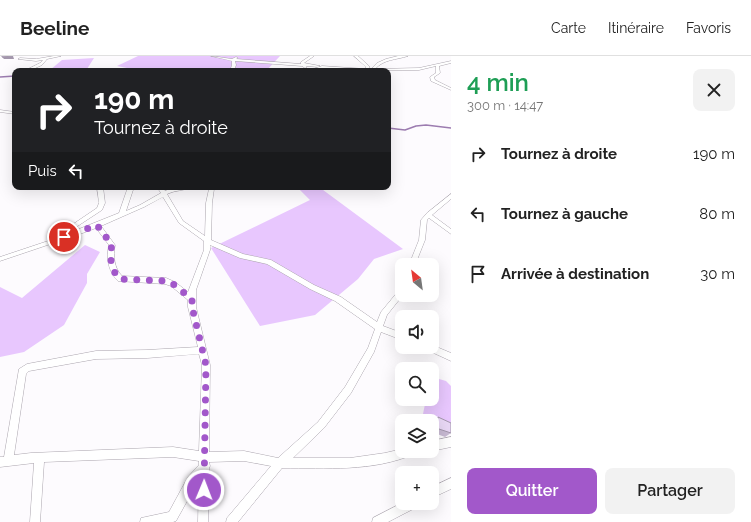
<!DOCTYPE html>
<html lang="fr">
<meta charset="utf-8">
<style>
:root{--surface:#fff;--page:#f2f2f2;--text:#222;--muted:#767676;--line:#e0e0e0;--accent:#a258ca}
body{margin:0;font-family:Raleway,sans-serif;background:var(--page);color:var(--text);height:100vh;display:flex;flex-direction:column;font-size:15px;white-space:nowrap}
*{box-sizing:border-box;margin:0}
p{font-size:13px;color:var(--muted)}
.icon{flex:none;width:22px;height:22px;fill:none;stroke:currentColor;stroke-width:2;stroke-linecap:round;stroke-linejoin:round}
.map{position:relative;flex:1;overflow:hidden}
.sheet{display:flex;flex-direction:column;background:var(--surface);width:300px}
.sheet>*{flex:none}
.banner{position:absolute;left:12px;top:12px;width:379px;height:122px;border-radius:8px;box-shadow:0 4px 16px #0002;background:#202124;color:#fff;overflow:hidden}
.needle{width:26px;rotate:331deg}
.tools{position:absolute;left:395px;top:202px;display:grid;gap:8px}
.tools a{display:grid;place-items:center;width:44px;height:44px;border-radius:8px;background:var(--surface);box-shadow:0 4px 16px #0002;font-size:20px}
.pin{position:absolute;display:grid;place-items:center;width:34px;height:34px;color:#fff;margin:-17px;border:2px solid #fff;border-radius:50%;box-shadow:0 1px 4px #0007}
.me{position:absolute;width:44px;margin:-22px;rotate:1deg;stroke-linejoin:round;filter:drop-shadow(0 0 3px #0008)}
.turn{display:flex;align-items:center;gap:14px;height:84px;padding:0 16px;font-size:18px}
.turn .icon{width:52px;height:52px;stroke-width:2.5}
.turn b{display:block;font-size:28px;line-height:34px}
.then{display:flex;align-items:center;height:38px;padding:0 16px;background:#0003;gap:8px;font-size:15px}
.round{display:grid;place-items:center;flex:none;width:42px;height:42px;border-radius:8px;background:var(--page)}
.overview{display:flex;align-items:center;justify-content:space-between;height:68px;padding:0 16px}
h1{font-size:24px;font-weight:600;line-height:30px;color:#1e9e55}
.primary-button{display:flex;gap:8px;margin-top:auto;padding:8px 16px}
.primary-button a{flex:1;height:46px;border-radius:8px;background:var(--accent);color:#fff;font-size:16px;font-weight:600;line-height:46px;text-align:center}
.primary-button a+a{background:var(--page);color:var(--text)}
ul{padding:0;list-style:none}
li{display:flex;align-items:center;gap:12px;height:60px;padding:0 16px}
li div{flex:1}
li b{display:block;font-size:15px}
li em{font-style:normal}
header{display:flex;align-items:center;gap:24px;box-sizing:border-box;height:56px;padding:0 20px;background:var(--surface);border-bottom:1px solid var(--line)}
header strong{font-size:19px}
nav{display:flex;gap:22px;margin-inline-start:auto;font-size:14px}
main{display:flex;flex:1;min-height:0}
.map>svg:first-child{display:block}
.green{fill:#e8c7fe}
.lines{fill:none;stroke-linecap:round;stroke-linejoin:round}
.stream{stroke:#9c7cb0;stroke-width:1.5}
.street-casing{stroke:#aba5ae;stroke-width:1}
.street{fill:#fff;fill-rule:evenodd}
.wall{fill:#c8bad3}
.shaded-wall{fill:#a397ac}
.building{fill:#e9d8f5;stroke:#a397ac}
.route{stroke:#a258ca;stroke-width:7;stroke-dasharray:0 12.6}
</style>
<header>
<strong>Beeline</strong>
<nav><a>Carte</a><a>Itinéraire</a><a>Favoris</a></nav>
</header>
<main>
<div class="map">
<svg width="451" height="466" viewBox="0 0 451 466">
<rect width="100%" height="100%" fill="#fdfbfe"/>
<g class="green">
<polygon points="138,0 280,0 266,15 142,15 117,10"/>
<polygon points="94,2 87,13 50,14 62,4"/>
<polygon points="297,131 319,131 403,193 374,203 358,223 315,259 260,270 211,192 310,144"/>
<polygon points="85,189 100,196 87,218 87,227 64,269 24,296 0,301 0,231 22,242"/>
<polygon points="432,321 446,325 451,330 451,370 423,358 426,343 432,343"/>
</g>
<g class="lines">
<g class="stream">
<polyline points="0,21 15,20"/>
<polyline points="388,72 405,74 416,70 426,69 451,72"/>
</g>
<defs>
<g id="street">
<polygon points="54,0 61,0 47,3 42,9 29,15 28,13 40,7 43,4 36,5 18,3 20,2 36,3"/>
<polygon points="211,0 232,3 236,1 238,2 236,3 301,8 301,6 310,0 314,0 304,7 320,10 318,11 306,10 307,11 305,12 302,10 235,5 236,9 234,15 230,15 232,9 232,5"/>
<path d="M354,0H358L369,10L370,13H371L377,7L386,3L398,0H408C396,4 384,3 375,13L419,12L451,5V7L439,10L440,17L434,21L435,24L451,32V34L431,25L430,21L436,17V10L419,14L358,15L322,12L312,15H307L322,10L366,13V11Z"/>
<polygon points="0,54 15,56 15,58 0,56"/>
<path d="M97,131H103L105,147L102,154L64,179L119,157L128,131H134L126,155L140,149L161,137L157,131H163L165,135C173,131 182,131 191,131C184,135 175,134 167,138L183,165L205,180L206,147L209,133L206,131H234L231,133H214L212,147L211,184L243,198L271,204L314,229L341,241L377,266L381,256L400,233L402,232V239H403L387,259L383,270L402,277V284L381,276L374,296L351,337L324,372L293,402H350L385,397L402,393V395H416L414,398C373,416 326,412 282,412L238,466H226L227,462L271,410L244,405L209,406L210,410L209,412L208,466H198L199,425L196,429L176,465L173,466H140L141,462L169,456L188,421L199,409V405L173,401L44,406L40,466H30L34,407L0,411V401H4L19,313L27,308L96,295L147,294L198,291L188,251V244L171,230L165,228L118,225C108,215 106,202 109,189L96,172L80,178L0,205V201L57,182L56,180L57,179L97,152L99,147ZM163,141L179,167L204,185V194L188,236L175,226L166,222L122,220C114,212 113,200 115,189L101,170L144,151ZM210,189L240,202L267,208L310,233L335,245L375,273L368,292L345,331L318,366L278,402L244,395L209,396L210,309L196,251V234L210,194ZM199,298L202,309L199,395L173,391L31,397L14,399L26,318L29,315L96,303L147,302Z"/>
<polygon points="451,138 451,143 432,159 451,173 451,178 429,162 427,164 425,184 415,209 409,209 419,184 421,164 427,157"/>
<polygon points="432,289 451,297 451,305 425,293 424,291 432,291"/>
<polygon points="451,381 451,391 432,395 432,385"/>
<polygon points="451,422 451,433 432,442 432,431"/>
<polygon points="402,447 418,447 417,451 388,466 372,466 373,462"/>
</g>
</defs>
<use href="#street" class="street-casing"/>
<use href="#street" class="street"/>
</g>
<polygon class="wall" points="438,361 451,377 445,381 432,376 432,365"/>
<polygon class="shaded-wall" points="13,0 14,3 4,3 2,1"/>
<g class="building">
<polygon points="2,0 13,0 2,1"/>
<polygon points="438,361 451,367 451,377 436,372"/>
</g>
<g class="lines">
<path class="route" d="M64,181L97,169L112,189C109,200 111,215 120,223L166,225L173,228L192,243V251L206,309L204,434"/>
</g>
</svg>
<div class="tools">
<a><svg class="needle" viewBox="-14 -14 28 28"><path d="M0-13l5 13h-10z" fill="#e53935"/><path d="M0 13l5-13h-10z" fill="#767676"/></svg></a>
<a><svg class="icon" aria-label="sound" viewBox="0 0 24 24"><path d="M4 9h4l5-4v14l-5-4H4zM17 9q2 3 0 6"/></svg></a>
<a><svg class="icon" aria-label="search" viewBox="0 0 24 24"><circle cx="10" cy="10" r="6"/><path d="M15 15l6 6"/></svg></a>
<a><svg class="icon" aria-label="layers" viewBox="0 0 24 24"><path d="M12 4l9 5-9 5-9-5zM3 14l9 5 9-5"/></svg></a>
<a>+</a>
</div>
<div class="pin" style="left:64px;top:181px;background:#d93025"><svg class="icon" aria-label="arrive" viewBox="0 0 24 24"><path d="M6 21V4h12l-3 4 3 4H6"/></svg></div>
<svg class="me" style="left:204px;top:434px" viewBox="-20 -20 40 40"><circle r="17" fill="#a258ca" stroke="#fff" stroke-width="3"/><path d="M0-11L8 9 0 5-8 9z" fill="#fff"/></svg>
<div class="banner">
<div class="turn"><svg class="icon" aria-label="right" viewBox="0 0 24 24"><path d="M7 20v-9h11M14 6l5 5-5 5"/></svg><div><b>190 m</b>Tournez à droite</div></div>
<div class="then">Puis<svg class="icon" aria-label="left" viewBox="0 0 24 24"><path d="M17 20v-9H6M10 6l-5 5 5 5"/></svg></div>
</div>
</div>
<section class="sheet">
<div class="overview"><div><h1>4 min</h1><p>300 m · 14:47</p></div><a class="round"><svg class="icon" aria-label="close" viewBox="0 0 24 24"><path d="M6 6l12 12M18 6L6 18"/></svg></a></div>
<ul>
<li><svg class="icon" aria-label="right" viewBox="0 0 24 24"><path d="M7 20v-9h11M14 6l5 5-5 5"/></svg><div><b>Tournez à droite</b></div><em>190 m</em></li>
<li><svg class="icon" aria-label="left" viewBox="0 0 24 24"><path d="M17 20v-9H6M10 6l-5 5 5 5"/></svg><div><b>Tournez à gauche</b></div><em>80 m</em></li>
<li><svg class="icon" aria-label="arrive" viewBox="0 0 24 24"><path d="M6 21V4h12l-3 4 3 4H6"/></svg><div><b>Arrivée à destination</b></div><em>30 m</em></li>
</ul>
<div class="primary-button"><a>Quitter</a><a>Partager</a></div>
</section>
</main>
